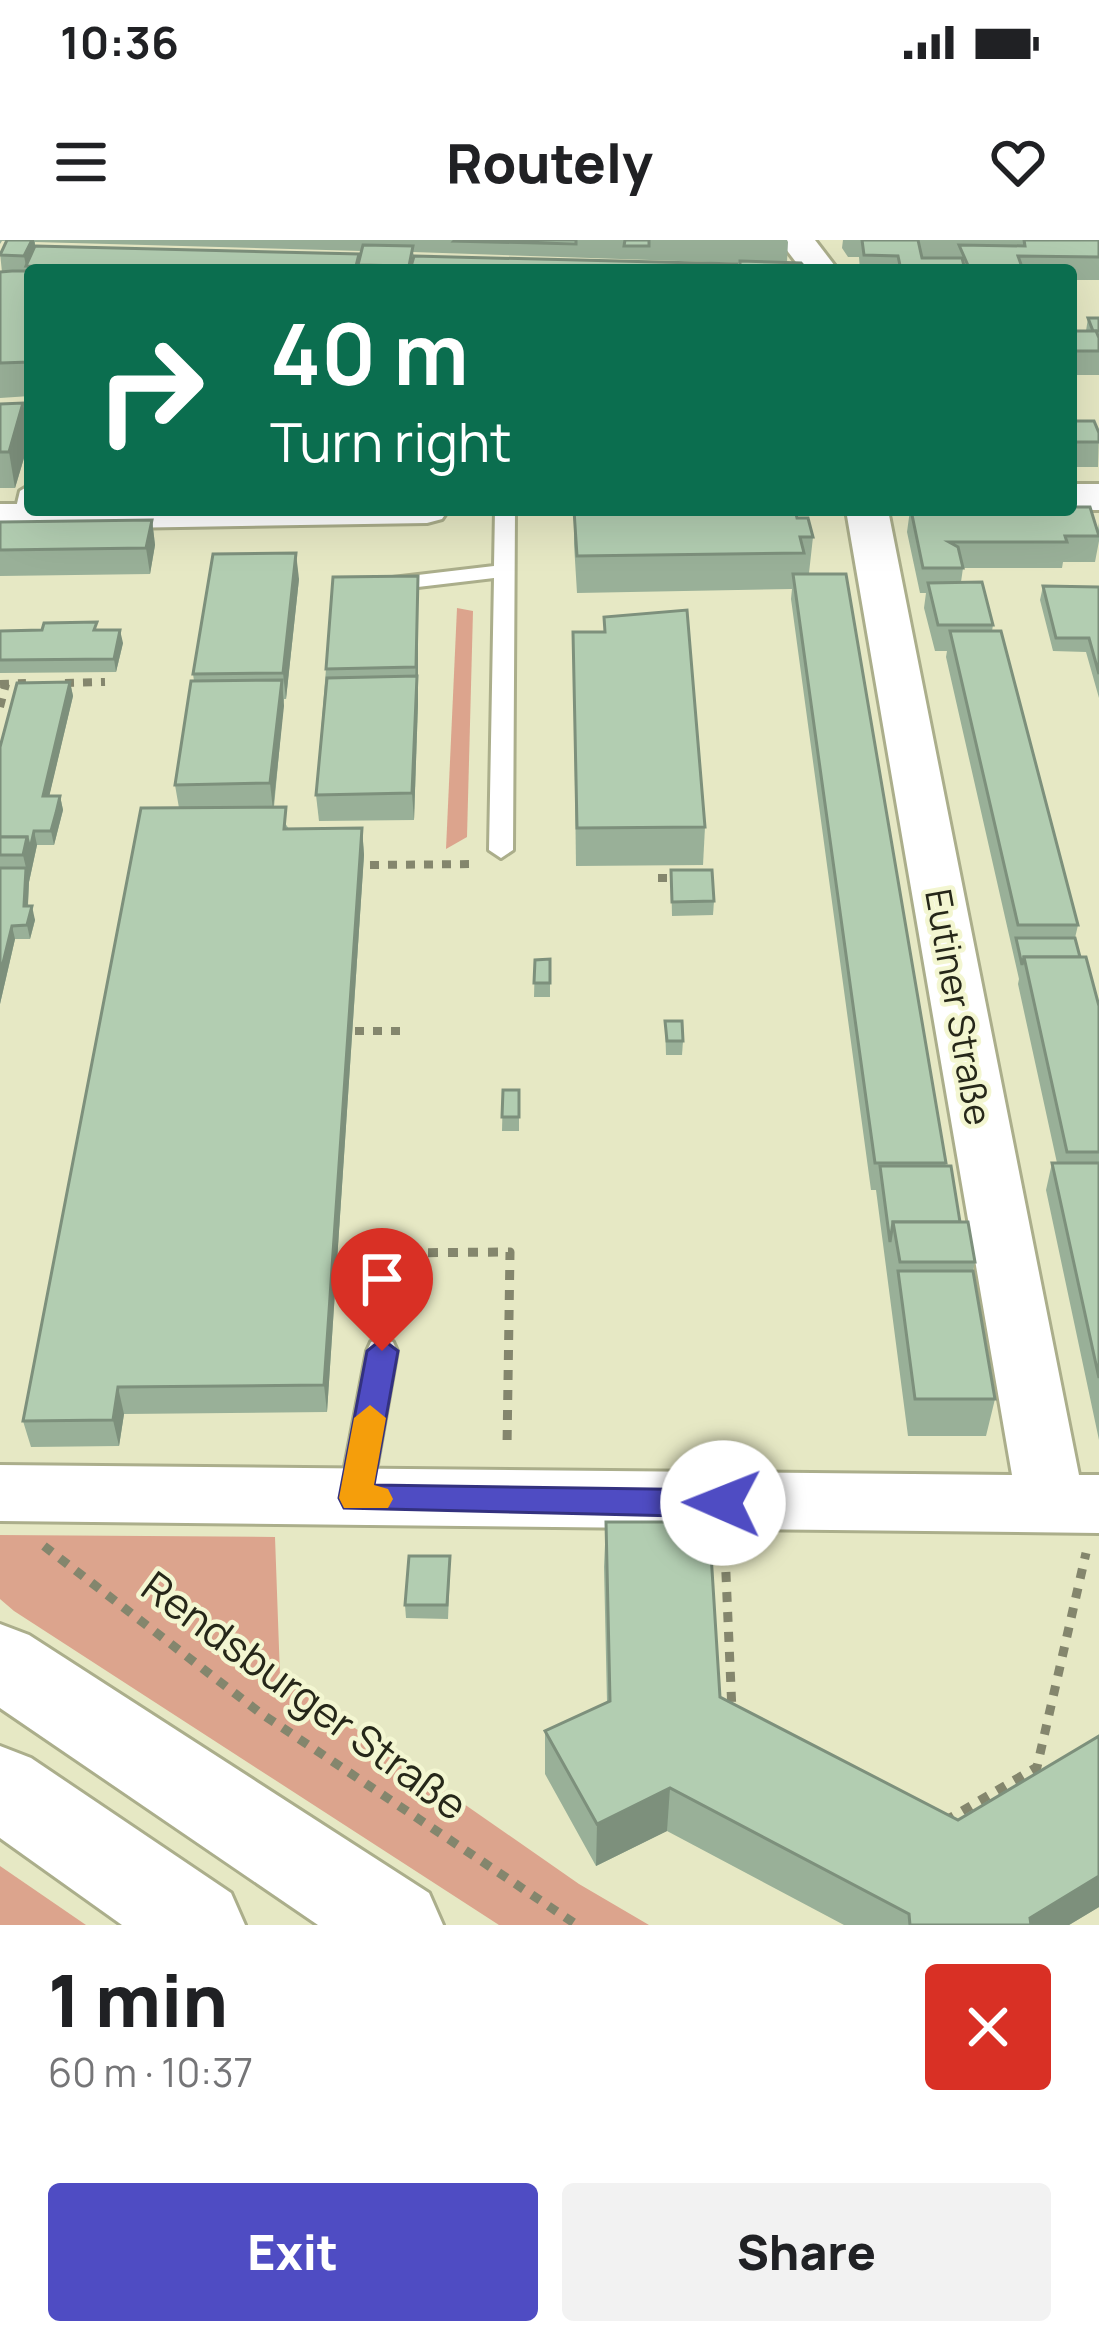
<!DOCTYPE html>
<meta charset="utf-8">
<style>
:root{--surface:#fff;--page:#f2f2f2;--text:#202124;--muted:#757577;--accent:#4f4cc3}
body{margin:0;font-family:Manrope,sans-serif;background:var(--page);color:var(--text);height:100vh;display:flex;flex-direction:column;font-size:45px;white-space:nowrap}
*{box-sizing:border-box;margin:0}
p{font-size:39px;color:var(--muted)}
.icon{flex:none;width:66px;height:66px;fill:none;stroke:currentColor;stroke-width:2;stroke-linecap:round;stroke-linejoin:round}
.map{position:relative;height:1685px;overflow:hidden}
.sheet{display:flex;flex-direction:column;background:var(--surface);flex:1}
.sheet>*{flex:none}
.hud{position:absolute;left:24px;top:24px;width:1053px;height:252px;border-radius:12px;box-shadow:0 12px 48px #0002;background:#0b6e4f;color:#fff;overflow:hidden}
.pin{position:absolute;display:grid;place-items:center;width:102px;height:102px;color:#fff;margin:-123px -51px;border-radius:50% 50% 50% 0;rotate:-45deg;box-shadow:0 0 12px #0007}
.pin .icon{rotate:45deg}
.me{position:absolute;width:132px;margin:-66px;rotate:271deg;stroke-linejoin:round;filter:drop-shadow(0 0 9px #0008)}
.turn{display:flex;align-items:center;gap:42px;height:252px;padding:0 48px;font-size:54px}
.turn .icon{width:156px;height:156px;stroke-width:2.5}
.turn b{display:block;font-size:84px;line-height:102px}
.round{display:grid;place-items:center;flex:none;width:126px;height:126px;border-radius:12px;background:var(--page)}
.overview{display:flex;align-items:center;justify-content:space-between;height:204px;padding:0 48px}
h1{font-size:72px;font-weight:800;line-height:90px}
.button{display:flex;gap:24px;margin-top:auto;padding:24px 48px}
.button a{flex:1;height:138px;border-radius:12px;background:var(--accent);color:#fff;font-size:48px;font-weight:800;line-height:138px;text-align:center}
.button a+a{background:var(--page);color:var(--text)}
.status{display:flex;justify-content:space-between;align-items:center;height:84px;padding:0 60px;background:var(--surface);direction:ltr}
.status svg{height:33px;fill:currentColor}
header{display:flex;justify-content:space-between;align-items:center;height:156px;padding:0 48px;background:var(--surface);font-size:54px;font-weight:800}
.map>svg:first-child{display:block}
.green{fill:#dca48d}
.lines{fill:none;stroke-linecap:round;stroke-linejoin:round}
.lane-casing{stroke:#abae8b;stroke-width:6}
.street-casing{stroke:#abae8b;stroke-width:6}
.highway-casing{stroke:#abae8b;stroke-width:6}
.path-far1{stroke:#84866d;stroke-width:8;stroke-dasharray:9 9;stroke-linecap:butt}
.path{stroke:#84866d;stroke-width:9;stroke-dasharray:10 10;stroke-linecap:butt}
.lane{fill:#fff;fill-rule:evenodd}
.street{fill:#fff;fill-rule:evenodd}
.highway{fill:#fff;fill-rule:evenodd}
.wall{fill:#99b098;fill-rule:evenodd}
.shaded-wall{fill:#7d907c}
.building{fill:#b2cdb1;stroke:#7d907c;stroke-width:3}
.route{fill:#4f4cc3;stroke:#33317f;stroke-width:3}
.slow{fill:#f59e0b}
.labels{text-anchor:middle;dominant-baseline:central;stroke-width:9;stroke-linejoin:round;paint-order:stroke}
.street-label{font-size:36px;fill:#262719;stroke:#f3f6d1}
.near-street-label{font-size:42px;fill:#262719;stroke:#f3f6d1}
</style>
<div class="status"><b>10:36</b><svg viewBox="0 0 49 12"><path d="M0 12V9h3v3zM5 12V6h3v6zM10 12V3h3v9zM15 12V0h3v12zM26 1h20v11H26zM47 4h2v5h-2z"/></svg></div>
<header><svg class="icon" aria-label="menu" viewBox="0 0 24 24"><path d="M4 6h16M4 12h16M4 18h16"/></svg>Routely<svg class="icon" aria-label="heart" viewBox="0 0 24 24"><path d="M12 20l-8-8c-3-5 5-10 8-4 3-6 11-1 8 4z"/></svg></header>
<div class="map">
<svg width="1099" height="1685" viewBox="0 0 1099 1685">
<rect width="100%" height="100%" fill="#e6e8c4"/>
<g class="green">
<polygon points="457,368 473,371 467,597 446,609"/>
<polygon points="0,1295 275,1297 280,1436 579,1644 649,1685 499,1685 14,1371 0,1359"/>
<polygon points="0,1626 86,1685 0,1685"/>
</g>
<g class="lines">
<defs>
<g id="lane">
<polygon points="30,245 34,276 31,280 17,280 14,276 20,251"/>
<polygon points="495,270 515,270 513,610 501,618 489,610 494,338 384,351 374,345 384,339 494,326"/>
<polygon points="382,1099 393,1102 397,1111 371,1258 366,1268 355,1272 344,1268 339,1258 367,1111 371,1102"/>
</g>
<g id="street">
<polygon points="779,0 815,0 838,30 802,30"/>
<rect x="1071" y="244" width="28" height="26"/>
<polygon points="0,264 30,264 30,270 448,270 442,279 427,283 0,290"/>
<polygon points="846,270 888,270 1079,1235 1099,1235 1099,1293 0,1281 0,1225 1012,1235"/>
</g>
<g id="highway">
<polygon points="0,1384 29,1395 429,1653 443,1685 318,1685 0,1468"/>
<polygon points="0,1506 31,1518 231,1653 245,1685 122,1685 0,1598"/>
</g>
</defs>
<use href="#lane" class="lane-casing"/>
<use href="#street" class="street-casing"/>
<use href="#highway" class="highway-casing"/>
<g class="path-far1">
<polyline points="65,443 105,442"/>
<polyline points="0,444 26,443"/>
<polyline points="0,467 6,444"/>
<polyline points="370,625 474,624"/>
<polyline points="658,638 679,638"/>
<polyline points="355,791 401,791"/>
</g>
<g class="path">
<polyline points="388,1013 510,1012 507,1206"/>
<polyline points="44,1306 259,1472 577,1685"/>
<polyline points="725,1312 732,1471"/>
<polyline points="945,1581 1037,1527 1086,1313"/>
</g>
<use href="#lane" class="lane"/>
<use href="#street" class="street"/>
<use href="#highway" class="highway"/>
</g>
<g class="wall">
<path d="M0,0H787L788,2L787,22L740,23L413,12L414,16L737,30H30V156L0,158V32H2L0,13L6,1H2L0,4ZM35,2L362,11L359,20L35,6Z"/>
<polygon points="843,0 1099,0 1099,40 1071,40 1071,30 860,30 859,17 848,17 842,8"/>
<polygon points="1088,78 1099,78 1099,135 1071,135 1071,111 1086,91"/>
<polygon points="23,163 30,198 15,248 0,248 0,164"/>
<polygon points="1071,181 1099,193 1098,227 1071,227"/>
<polygon points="574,270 797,278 813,297 809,333 802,333 946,926 960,982 975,1022 973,1031 995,1159 986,1196 908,1196 876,950 871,950 791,359 792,349 577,353 574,304"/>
<polygon points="910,270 1071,270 1098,290 1099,283 1099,301 1095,322 1063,322 1062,328 963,328 961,342 993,385 992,391 1078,685 1075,698 1080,717 1099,766 1099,1200 1046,950 1052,923 1057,923 1018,744 1019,739 946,417 947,411 935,411 924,368 926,353 920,353 907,292"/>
<polygon points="152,280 155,305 150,334 0,336 0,282"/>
<polygon points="418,336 418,463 414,580 319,581 316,555 326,429"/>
<polygon points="299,339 286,459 284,459 274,567 289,589 362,588 364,615 327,1172 124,1174 119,1206 31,1207 23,1181 179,568 175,545 194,441 193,434"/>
<polygon points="1043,346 1099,347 1099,458 1086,412 1053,411 1040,360"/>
<polygon points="98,390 123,403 116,432 0,433 0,391"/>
<polygon points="573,392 705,587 703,625 576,626"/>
<polygon points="70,442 73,456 49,556 60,556 63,570 54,605 37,605 29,642 28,666 35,680 30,699 15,699 0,764 0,507"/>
<polygon points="671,630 714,661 713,675 672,676"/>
<polygon points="550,719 550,757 534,757 535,720"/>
<polygon points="665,781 683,801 682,815 666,815"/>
<polygon points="503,850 519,850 519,891 502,891"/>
<polygon points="606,1282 720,1457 958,1580 1099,1496 1099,1667 1069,1685 844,1685 667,1591 596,1626 545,1534 545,1491 607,1462 604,1327"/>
<polygon points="450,1330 448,1379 406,1378 405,1365"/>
</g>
<g class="shaded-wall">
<polygon points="32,0 34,0 39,26 26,26 24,16"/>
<polygon points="23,163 30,198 15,248 9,212"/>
<polygon points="152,280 155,305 150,334 146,308"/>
<polygon points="296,313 299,339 286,459 283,433"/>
<polygon points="418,336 418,463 414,580 412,553"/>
<polygon points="120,390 123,403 116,432 114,419"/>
<polygon points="282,440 284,466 273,570 270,543"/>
<polygon points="70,442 73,456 46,570 43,556"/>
<polygon points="60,556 63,570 54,605 51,591"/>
<polygon points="362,588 364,615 327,1172 324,1145"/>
<polygon points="34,591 37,605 29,642 27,680 24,666 26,628 23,615 27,597"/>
<polygon points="32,666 35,680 30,699 27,685"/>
<polygon points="12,686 15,699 0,764 0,735"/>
<polygon points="118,1147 124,1174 119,1206 113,1180"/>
<polygon points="670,1548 667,1591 596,1626 597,1584"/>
<polygon points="1099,1636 1099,1667 1069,1685 1028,1685 1030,1678"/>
</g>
<g class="building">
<polygon points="7,0 32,0 24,16 0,15"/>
<polygon points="455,0 576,0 576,4 454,1"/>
<polygon points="625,0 649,0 649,6 624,6"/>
<polygon points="862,0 918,0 922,18 962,18 965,30 901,30 898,16 864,15"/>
<polygon points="1024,0 1099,0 1099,17 1018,16 1023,30 970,30 959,5 1025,6"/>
<polygon points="363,5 413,6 409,26 358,25"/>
<polygon points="35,6 359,14 355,30 193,30 26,26"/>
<polygon points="414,16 737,24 737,30 410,30"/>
<polygon points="740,21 801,23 807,30 740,30"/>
<polygon points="12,31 30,31 30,122 0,123 0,32"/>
<polygon points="1088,78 1099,78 1099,91 1093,91"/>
<polygon points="1071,91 1096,91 1099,98 1099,111 1071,111"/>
<polygon points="23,163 9,212 0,212 0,164"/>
<polygon points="1071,181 1094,181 1099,193 1099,202 1071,202"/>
<polygon points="1071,267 1090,267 1099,296 1065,296 1067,302 949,302 958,307 963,328 923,328 911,270 1071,270"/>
<polygon points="574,270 795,270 797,278 808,278 813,297 800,297 804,313 577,316"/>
<polygon points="152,280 146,308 0,310 0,282"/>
<polygon points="296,313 283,433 193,434 213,314"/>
<polygon points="793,334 846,334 946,923 875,923"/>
<polygon points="418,336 416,427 326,429 333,337"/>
<polygon points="982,342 993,385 938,385 928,343"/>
<polygon points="1043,346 1099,347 1099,434 1089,398 1056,398"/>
<polygon points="687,370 705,587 577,588 573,392 605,392 604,377"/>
<polygon points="97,382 94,390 120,390 114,419 0,420 0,391 42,390 44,383"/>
<polygon points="950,391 1001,391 1078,685 1018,685"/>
<polygon points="417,436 412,553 316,555 327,438"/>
<polygon points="282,440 270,543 175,545 191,441"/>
<polygon points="70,442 43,556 60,556 56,573 51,591 34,591 30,609 27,597 0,597 0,507 17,443"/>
<polygon points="286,567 284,589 362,588 324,1145 118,1147 113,1180 23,1181 141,568"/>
<polygon points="0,597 27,597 23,615 0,615"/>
<polygon points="0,628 26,628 24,666 32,666 27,685 12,686 0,735"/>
<polygon points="671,630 712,630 714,661 672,662"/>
<polygon points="1016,698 1075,698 1080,717 1024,717 1022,725"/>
<polygon points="1024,717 1086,717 1099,766 1099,912 1067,912"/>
<polygon points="550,719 550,743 534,743 535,720"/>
<polygon points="665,781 682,781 683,801 667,801"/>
<polygon points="503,850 519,850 519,877 502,877"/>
<polygon points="1052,923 1099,923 1099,1138"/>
<polygon points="880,926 951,926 960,982 893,982 890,1002"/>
<polygon points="893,982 968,982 975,1022 900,1022"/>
<polygon points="898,1031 973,1031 995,1159 915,1159"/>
<polygon points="606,1282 709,1282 720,1457 958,1580 1099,1496 1099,1636 1030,1678 1031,1685 910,1685 909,1674 670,1548 597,1584 545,1491 610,1461"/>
<polygon points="409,1316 450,1316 447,1365 405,1365"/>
</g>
<polygon class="route" points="382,1099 398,1111 374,1245 723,1250 735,1254 739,1263 735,1273 723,1277 344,1268 339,1258 367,1111"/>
<polygon class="slow" points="370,1165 386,1178 374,1245 388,1249 393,1259 388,1268 344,1268 339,1258 354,1178"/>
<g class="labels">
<g class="street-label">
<text transform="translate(959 767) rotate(80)">Eutiner Straße</text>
</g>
<g class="near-street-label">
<text transform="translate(305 1455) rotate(36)">Rendsburger Straße</text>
</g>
</g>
</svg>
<div class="pin" style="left:382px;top:1111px;background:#d93025"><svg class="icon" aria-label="arrive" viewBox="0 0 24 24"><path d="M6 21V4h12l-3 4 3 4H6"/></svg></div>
<svg class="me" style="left:723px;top:1263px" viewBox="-20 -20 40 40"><circle r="19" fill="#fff"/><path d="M0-13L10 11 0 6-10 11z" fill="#4f4cc3"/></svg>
<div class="hud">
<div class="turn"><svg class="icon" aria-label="right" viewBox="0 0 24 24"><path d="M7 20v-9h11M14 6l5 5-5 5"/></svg><div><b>40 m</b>Turn right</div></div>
</div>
</div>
<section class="sheet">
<div class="overview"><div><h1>1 min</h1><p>60 m · 10:37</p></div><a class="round" style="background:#d93025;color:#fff"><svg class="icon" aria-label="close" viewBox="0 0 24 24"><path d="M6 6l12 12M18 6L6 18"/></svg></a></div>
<div class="button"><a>Exit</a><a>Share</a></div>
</section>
